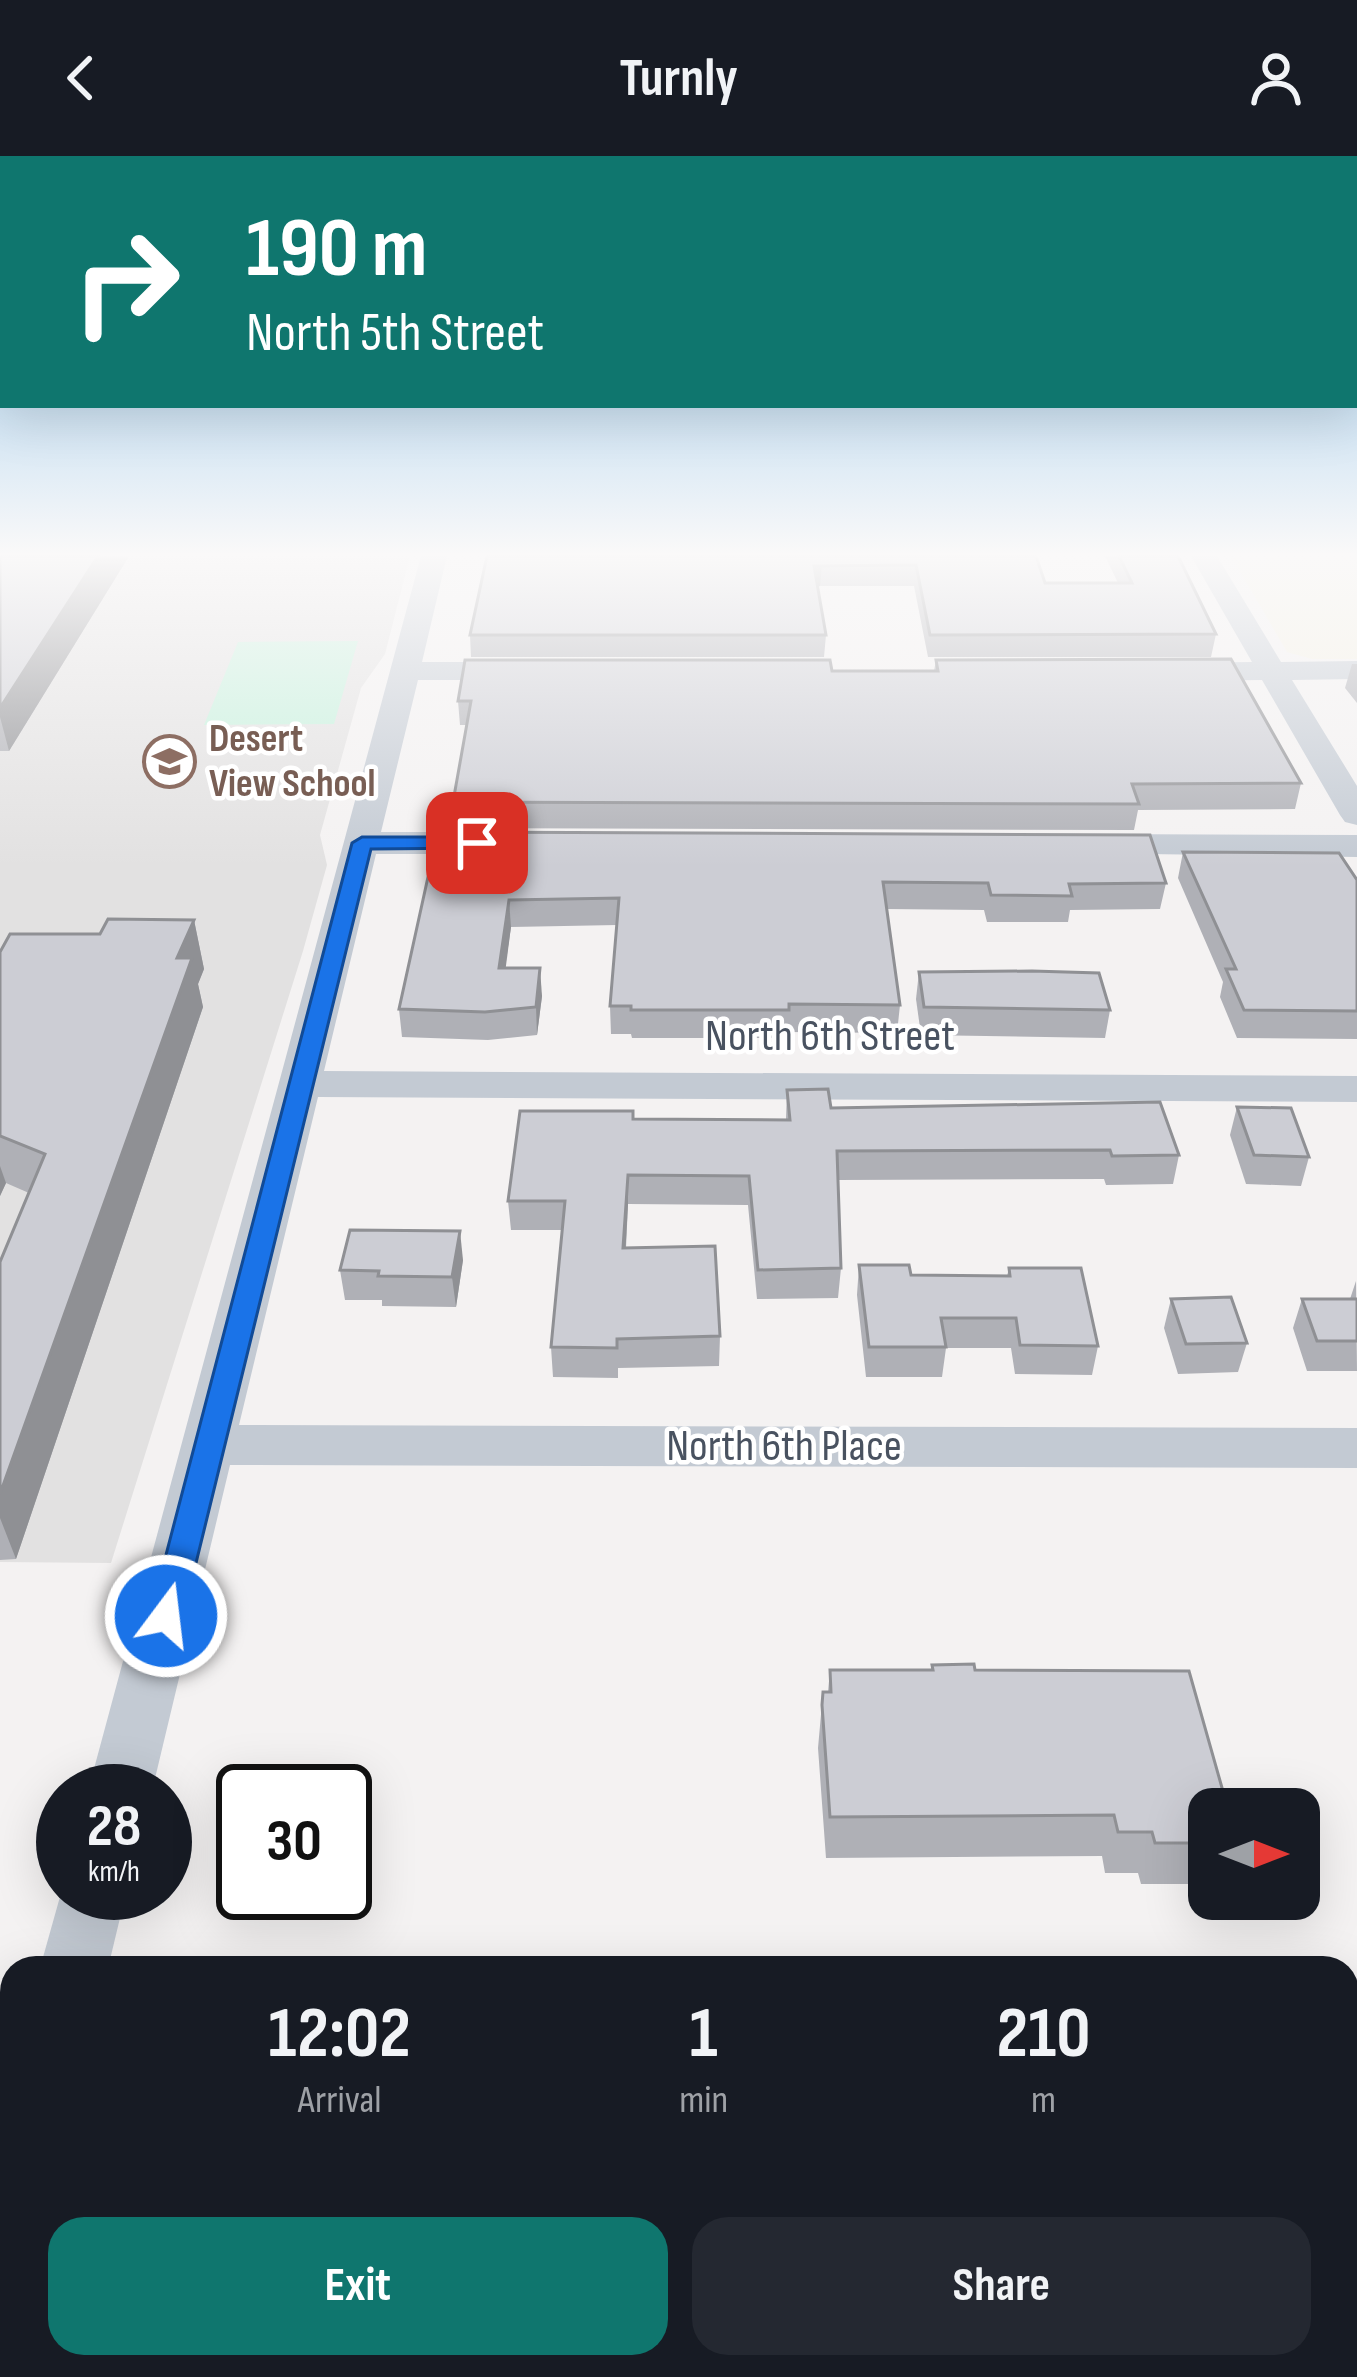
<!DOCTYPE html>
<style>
:root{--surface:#171b24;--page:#242831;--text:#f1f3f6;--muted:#9ea1a6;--accent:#0f766e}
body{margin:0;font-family:"Sofia Sans Condensed",sans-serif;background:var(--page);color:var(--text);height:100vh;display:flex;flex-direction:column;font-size:45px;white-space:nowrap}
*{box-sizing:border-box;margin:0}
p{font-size:39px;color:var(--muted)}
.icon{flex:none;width:66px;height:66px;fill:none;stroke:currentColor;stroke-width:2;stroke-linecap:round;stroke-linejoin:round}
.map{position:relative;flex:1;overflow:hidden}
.side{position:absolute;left:0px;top:1800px;width:1359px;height:423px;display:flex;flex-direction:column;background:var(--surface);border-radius:36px 36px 0 0;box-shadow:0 12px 48px #0002}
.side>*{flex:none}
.top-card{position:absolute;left:0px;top:0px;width:1359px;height:252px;box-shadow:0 12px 48px #0002;background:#0f766e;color:#fff;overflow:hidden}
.needle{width:78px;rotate:90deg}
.controls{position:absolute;left:1188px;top:1632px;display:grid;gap:24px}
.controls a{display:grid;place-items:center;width:132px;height:132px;border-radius:24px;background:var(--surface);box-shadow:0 12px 48px #0002;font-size:60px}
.speed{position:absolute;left:36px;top:1608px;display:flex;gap:24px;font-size:60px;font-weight:700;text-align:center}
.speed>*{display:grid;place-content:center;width:156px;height:156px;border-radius:50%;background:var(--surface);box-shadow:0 12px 48px #0002;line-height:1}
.speed small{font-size:30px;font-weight:400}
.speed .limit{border:6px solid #111;border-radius:18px;background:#fff;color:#111}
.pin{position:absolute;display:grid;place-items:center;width:102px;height:102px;color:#fff;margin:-51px;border-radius:24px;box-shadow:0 6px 18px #0006}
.me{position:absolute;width:132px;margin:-66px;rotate:15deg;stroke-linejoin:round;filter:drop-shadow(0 0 9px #0008)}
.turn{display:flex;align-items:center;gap:42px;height:252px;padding:0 48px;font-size:54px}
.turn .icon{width:156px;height:156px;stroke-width:2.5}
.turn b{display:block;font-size:84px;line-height:102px}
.eta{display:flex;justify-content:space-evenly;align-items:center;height:204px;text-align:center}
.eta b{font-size:72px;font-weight:700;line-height:84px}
.cta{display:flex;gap:24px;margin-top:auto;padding:24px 48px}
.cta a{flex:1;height:138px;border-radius:36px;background:var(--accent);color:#fff;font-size:48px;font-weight:700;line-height:138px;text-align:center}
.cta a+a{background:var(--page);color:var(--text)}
header{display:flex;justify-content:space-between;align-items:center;height:156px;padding:0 48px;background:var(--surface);font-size:54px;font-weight:700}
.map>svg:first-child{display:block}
.commercial{fill:#fdfbee}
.education{fill:#e2e1e1}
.green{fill:#c2f1db}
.sand{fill:#f5f2e4}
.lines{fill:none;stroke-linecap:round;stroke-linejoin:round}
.minor{fill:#c3cad3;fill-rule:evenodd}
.major{fill:#b2bdd0;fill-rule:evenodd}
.wall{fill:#afb0b6}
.shaded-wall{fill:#8f9094}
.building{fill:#cccdd4;stroke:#8f9094;stroke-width:3}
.route{fill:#1a73e8;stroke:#114b97;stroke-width:3}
.labels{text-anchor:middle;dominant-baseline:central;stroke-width:9;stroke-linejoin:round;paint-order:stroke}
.far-education-label{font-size:39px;font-weight:bold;fill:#785e54;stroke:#fff;text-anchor:start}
.street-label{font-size:45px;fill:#495260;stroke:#fff}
</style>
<header><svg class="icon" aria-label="back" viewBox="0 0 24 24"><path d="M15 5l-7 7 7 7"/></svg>Turnly<svg class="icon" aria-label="person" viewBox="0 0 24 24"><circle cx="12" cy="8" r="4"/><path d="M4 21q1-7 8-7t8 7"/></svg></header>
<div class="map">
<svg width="1357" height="2221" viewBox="0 0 1357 2221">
<rect width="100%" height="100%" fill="#f4f2f2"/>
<polygon class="commercial" points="1347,2022 1357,2022 1357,2221 1146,2221 1144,2211 1347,2211"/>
<polygon class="education" points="0,400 410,400 385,498 361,532 320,679 327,709 303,795 111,1407 0,1406"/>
<polygon class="green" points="358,485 334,568 204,569 238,486"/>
<polygon class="sand" points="1231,400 1357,400 1357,503 1312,503 1287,496"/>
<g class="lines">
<g class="minor">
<polygon points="421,400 447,400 422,506 525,506 540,515 525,524 418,524 381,676 514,676 527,679 532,687 527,695 514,698 376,698 324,915 1357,920 1357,946 318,941 239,1269 1357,1272 1357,1312 230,1309 152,1635 88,1635"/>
<polygon points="1191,400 1217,400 1281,506 1357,505 1357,523 1292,524 1357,630 1357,669 1345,666 1340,659 1262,524 1177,525 1162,516 1177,507 1252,506"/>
<polygon points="1087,678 1357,679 1357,701 1074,697 1069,689 1074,681"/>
<polygon points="63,1730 63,1737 126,1737 108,1812 40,1812"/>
<polygon points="12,2015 12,2133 0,2138 0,2020"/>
</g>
<g class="major">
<rect x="0" y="1867" width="12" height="94"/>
<rect x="1347" y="1873" width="10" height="94"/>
</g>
</g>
<g class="wall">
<polygon points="0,400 129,400 9,595 0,595"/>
<polygon points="487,400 1036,400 1045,427 1118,427 1105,400 1178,400 1216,478 1211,501 928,501 914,430 820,430 818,431 826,479 824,501 471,501 470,479"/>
<polygon points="936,504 1301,627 1295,653 1138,654 1134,674 456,672 453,646 467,569 460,569 458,545 832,515 934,515"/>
<polygon points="1352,508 1357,508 1357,547 1345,532"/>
<polygon points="1183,696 1357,724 1357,883 1237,882 1220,841 1223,826 1178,722"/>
<polygon points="428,721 1166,727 1160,753 1070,754 1068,766 987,766 984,754 886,753 900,849 897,877 788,876 788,882 632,882 631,878 611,878 610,850 617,769 511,771 505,812 542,840 537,879 488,884 402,881 399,853"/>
<polygon points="194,764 204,813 198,828 203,851 16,1403 0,1404 0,1106 29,1037 6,1027 0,1040 0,796"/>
<polygon points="919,816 1110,854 1105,882 921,879 916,843"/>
<polygon points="787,934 831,952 1179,999 1173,1028 1106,1029 1104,1023 838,1024 841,1112 838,1142 757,1143 748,1049 628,1048 626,1092 720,1180 719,1210 618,1212 618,1222 553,1221 551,1191 562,1074 511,1074 508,1045 633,963 786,963"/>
<polygon points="1237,951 1309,1001 1301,1030 1246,1028 1230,979"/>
<polygon points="463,1104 456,1151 382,1150 382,1144 345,1144 340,1114"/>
<polygon points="859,1109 911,1119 1007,1120 1009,1112 1098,1190 1092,1219 1015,1218 1011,1192 946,1192 942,1221 866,1221 857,1139"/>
<polygon points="1356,1125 1357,1215 1307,1215 1293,1172 1302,1143 1350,1143"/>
<polygon points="1171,1143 1247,1187 1238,1216 1178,1218 1164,1172"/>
<polygon points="932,1509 975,1514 1209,1653 1209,1728 1141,1728 1138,1717 1105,1717 1102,1700 826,1702 818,1592 823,1536 828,1536 830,1514 931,1514"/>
<polygon points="1347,2023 1357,2023 1357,2221 1291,2221 1288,2211 1347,2211"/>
</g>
<g class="shaded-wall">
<polygon points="98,400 129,400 9,595 0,561 0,552"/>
<polygon points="822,409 820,430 813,431 814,410"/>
<polygon points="509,744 511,771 502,840 499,812"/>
<polygon points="194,764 204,813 198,828 203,851 16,1403 0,1362 0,1338 177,802"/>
<polygon points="540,812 542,840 537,879 536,851"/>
<polygon points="0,1010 6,1027 0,1040"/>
<polygon points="628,1019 628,1048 624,1121 623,1092"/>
<polygon points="460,1075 463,1104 456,1151 452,1121"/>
</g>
<g class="building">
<polygon points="0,400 98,400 0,552"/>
<polygon points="487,400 1036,400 1045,427 1132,427 1119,400 1178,400 1216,478 930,479 916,409 814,410 826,479 470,479"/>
<polygon points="1231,503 1301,627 1132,628 1139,648 453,646 471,545 458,545 465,504 830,504 832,515 938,515 936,504"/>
<polygon points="450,676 1150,679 1166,727 1069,728 1072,740 991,739 988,727 883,726 900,849 789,848 789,854 631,854 631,850 610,850 619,742 509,744 499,812 540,812 536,851 485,856 399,853 428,721 445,721"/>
<polygon points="1183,696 1339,697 1357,724 1357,855 1244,854 1226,813 1236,813"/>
<polygon points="108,763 194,764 177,802 192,802 0,1338 0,1106 45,998 0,980 0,796 10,778 100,778"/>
<polygon points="1032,815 1099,817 1110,854 924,851 919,816"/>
<polygon points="828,933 831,952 1160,946 1179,999 1112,1000 1110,994 837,995 841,1112 758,1114 749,1020 628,1019 623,1092 715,1090 720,1180 617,1183 617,1192 551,1191 565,1045 508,1045 520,955 633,955 633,963 790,964 787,934"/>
<polygon points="1237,951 1291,952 1309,1001 1254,999"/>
<polygon points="350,1074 460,1075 452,1121 378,1120 379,1115 340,1114"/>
<polygon points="859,1109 909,1109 911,1119 1010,1120 1009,1112 1081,1112 1098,1190 1020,1189 1016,1162 941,1162 946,1191 869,1191"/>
<polygon points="1231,1141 1247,1187 1186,1188 1171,1143"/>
<polygon points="1302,1143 1357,1143 1357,1185 1317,1185"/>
<polygon points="974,1508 975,1514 1189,1515 1228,1653 1209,1653 1209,1687 1155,1687 1152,1676 1118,1676 1114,1659 830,1661 822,1549 823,1536 831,1536 830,1514 933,1514 932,1509"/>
<polygon points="1347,2023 1357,2023 1357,2221 1345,2221 1342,2211 1347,2211 1347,2059 1352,2059 1347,2039"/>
</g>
<linearGradient id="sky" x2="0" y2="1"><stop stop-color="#84beea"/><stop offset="0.56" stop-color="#faf9f9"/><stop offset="1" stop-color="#faf9f9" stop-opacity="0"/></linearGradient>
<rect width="1357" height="711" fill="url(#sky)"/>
<polygon class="route" points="477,681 487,687 484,692 371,693 183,1460 178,1469 166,1473 155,1469 150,1460 352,687 362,681"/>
<defs>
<symbol id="school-ring" viewBox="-11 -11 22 22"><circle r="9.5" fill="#fff" stroke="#8d6e63" stroke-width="1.5"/><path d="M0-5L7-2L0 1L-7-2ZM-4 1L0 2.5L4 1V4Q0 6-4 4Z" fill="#8d6e63"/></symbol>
</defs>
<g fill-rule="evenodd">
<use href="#school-ring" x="140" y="576" width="59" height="59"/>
</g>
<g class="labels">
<g class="far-education-label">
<text x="209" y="583">Desert<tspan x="209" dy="45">View School</tspan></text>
</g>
<g class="street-label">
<text x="830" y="880">North 6th Street</text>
<text x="784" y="1290">North 6th Place</text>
</g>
</g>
</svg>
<div class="controls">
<a><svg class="needle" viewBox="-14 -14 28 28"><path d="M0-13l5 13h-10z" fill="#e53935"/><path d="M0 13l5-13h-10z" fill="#9ea1a6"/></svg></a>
</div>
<div class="speed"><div>28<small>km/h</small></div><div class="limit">30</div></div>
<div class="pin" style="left:477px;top:687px;background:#d93025"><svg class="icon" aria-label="arrive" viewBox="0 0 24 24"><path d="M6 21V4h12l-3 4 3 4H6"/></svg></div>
<svg class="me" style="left:166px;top:1460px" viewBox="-20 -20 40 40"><circle r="17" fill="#1a73e8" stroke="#fff" stroke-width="3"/><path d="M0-11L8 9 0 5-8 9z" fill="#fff"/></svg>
<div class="top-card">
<div class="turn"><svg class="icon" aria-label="right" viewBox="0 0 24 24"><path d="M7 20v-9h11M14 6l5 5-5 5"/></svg><div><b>190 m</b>North 5th Street</div></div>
</div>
<section class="side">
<div class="eta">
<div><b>12:02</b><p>Arrival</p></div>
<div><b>1</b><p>min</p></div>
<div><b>210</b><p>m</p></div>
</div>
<div class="cta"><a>Exit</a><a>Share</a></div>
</section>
</div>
